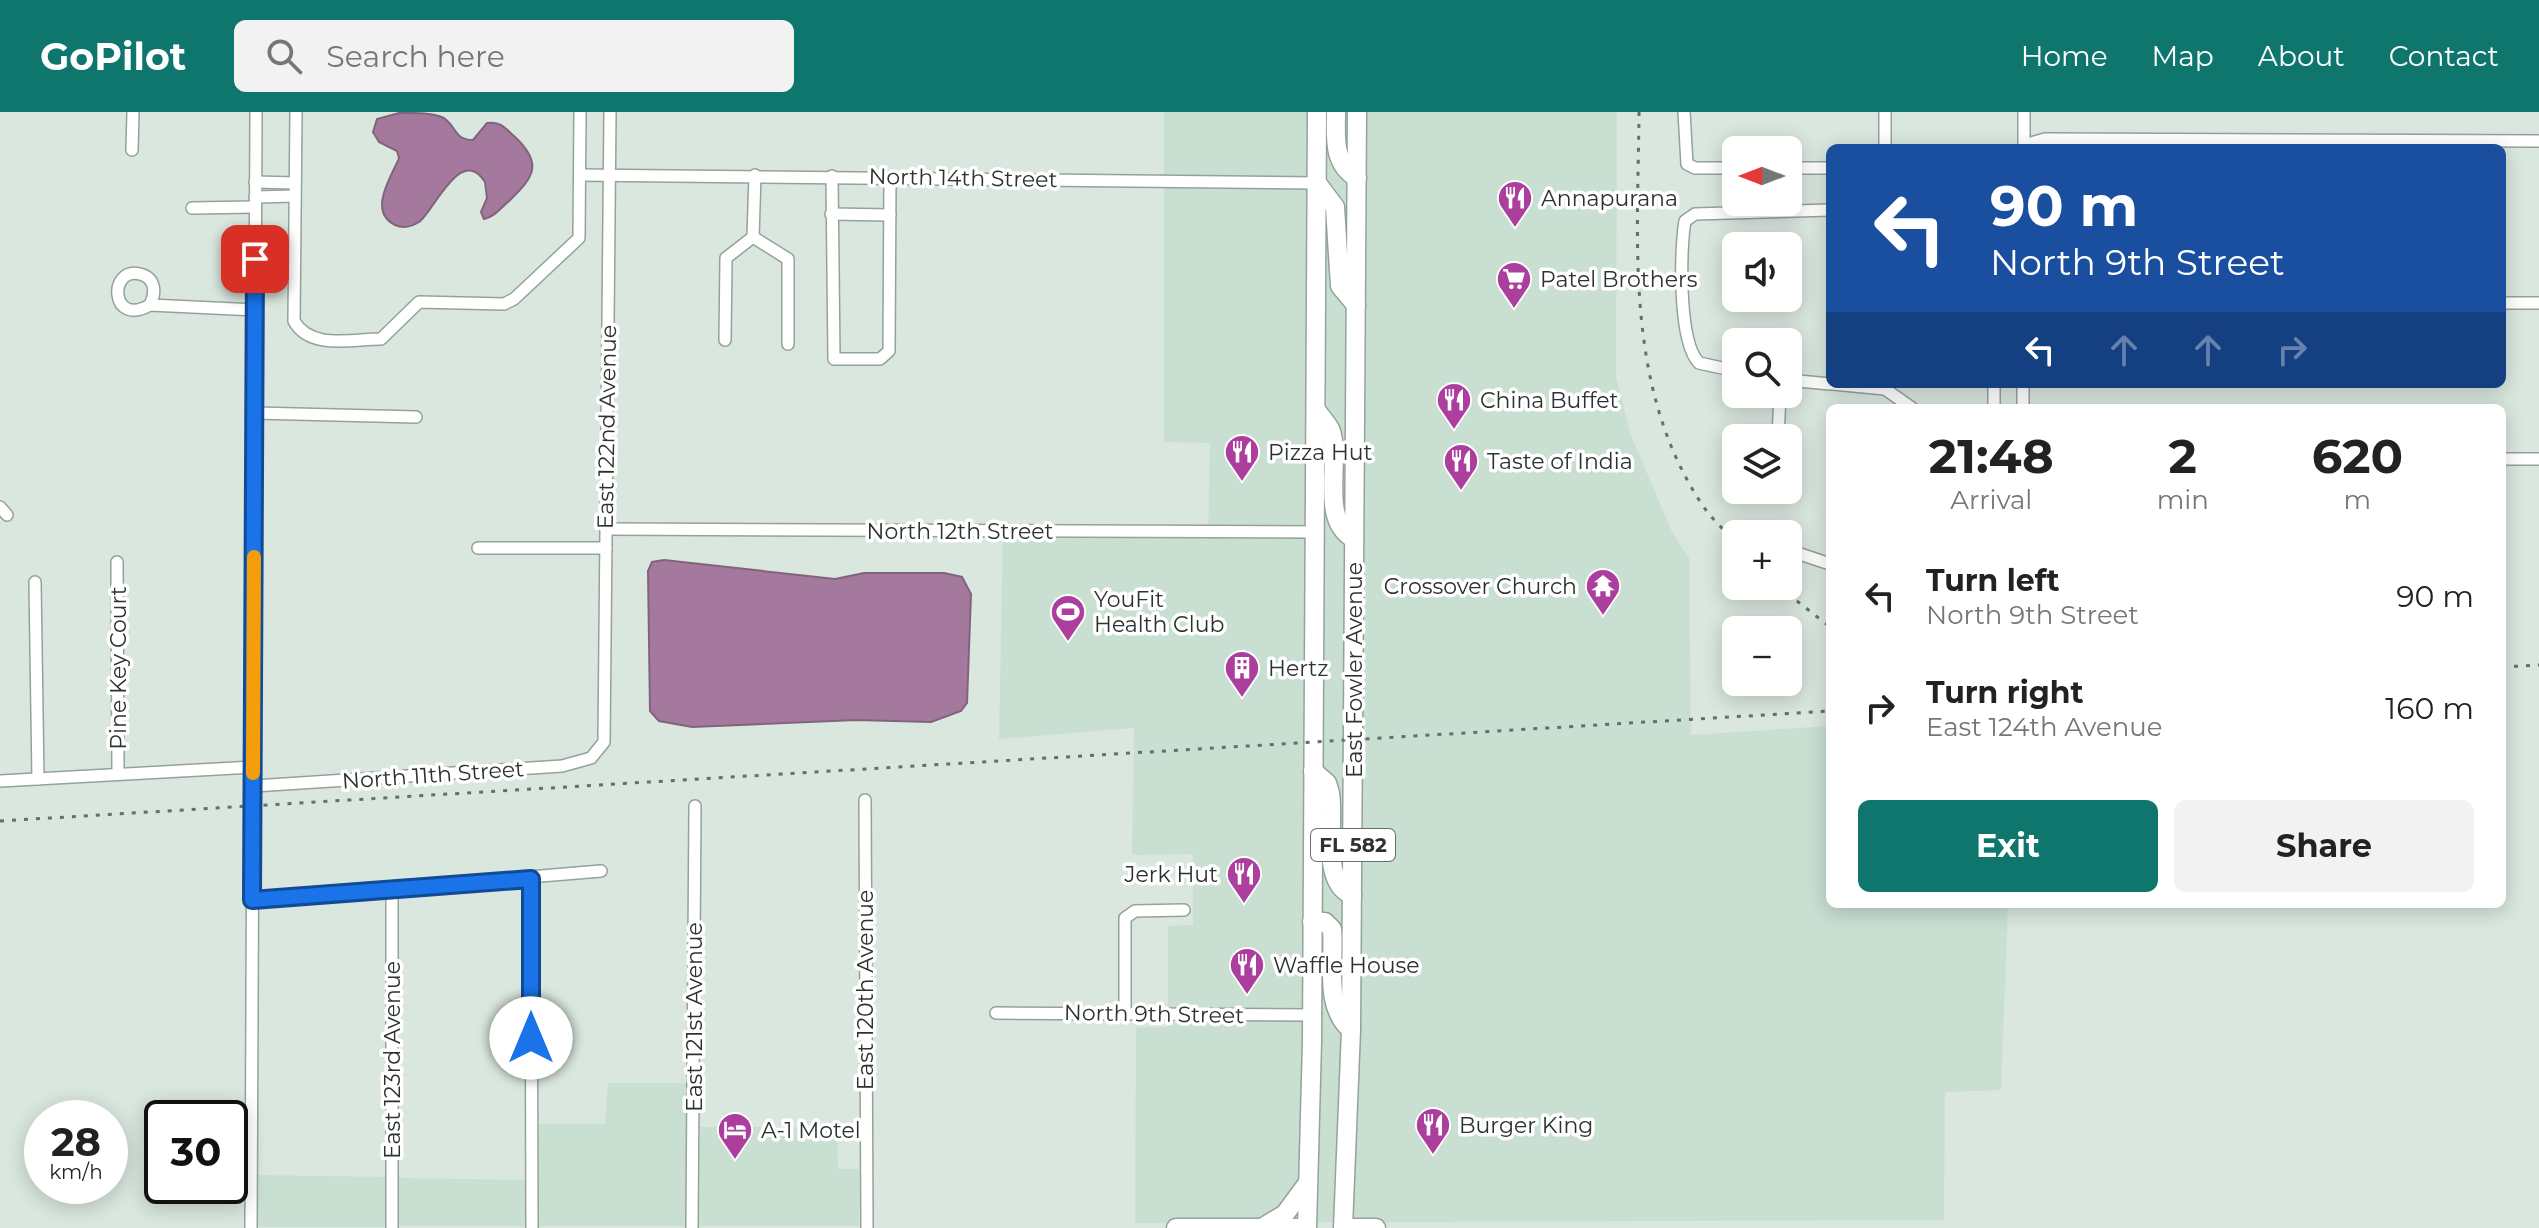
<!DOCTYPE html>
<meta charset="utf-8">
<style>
:root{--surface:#fff;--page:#f2f2f2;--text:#222;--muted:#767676;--accent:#0f766e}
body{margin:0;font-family:Montserrat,sans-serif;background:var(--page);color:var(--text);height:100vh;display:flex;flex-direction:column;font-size:30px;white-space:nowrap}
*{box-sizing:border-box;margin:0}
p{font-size:26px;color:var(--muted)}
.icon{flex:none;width:44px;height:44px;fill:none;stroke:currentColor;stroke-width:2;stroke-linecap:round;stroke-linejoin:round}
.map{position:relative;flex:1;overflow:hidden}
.details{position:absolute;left:1826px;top:292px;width:680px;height:504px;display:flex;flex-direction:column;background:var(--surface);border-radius:12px;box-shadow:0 4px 20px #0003}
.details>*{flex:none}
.guide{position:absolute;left:1826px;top:32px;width:680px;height:244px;border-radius:12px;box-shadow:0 4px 20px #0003;background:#1a4fa0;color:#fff;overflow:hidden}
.needle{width:52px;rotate:270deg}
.buttons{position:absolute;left:1722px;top:24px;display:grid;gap:16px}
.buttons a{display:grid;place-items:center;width:80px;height:80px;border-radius:12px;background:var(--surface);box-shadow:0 4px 20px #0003;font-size:40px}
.speed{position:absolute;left:24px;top:988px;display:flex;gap:16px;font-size:40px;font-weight:700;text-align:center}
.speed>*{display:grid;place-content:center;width:104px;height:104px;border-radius:50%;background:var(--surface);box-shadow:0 4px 20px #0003;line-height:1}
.speed small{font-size:20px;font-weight:400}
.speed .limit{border:4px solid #111;border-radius:12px;background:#fff;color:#111}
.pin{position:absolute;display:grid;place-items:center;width:68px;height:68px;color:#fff;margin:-34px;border-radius:16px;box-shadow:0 4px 12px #0006}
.me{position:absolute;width:88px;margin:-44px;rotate:0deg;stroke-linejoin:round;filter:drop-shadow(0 0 6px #0008)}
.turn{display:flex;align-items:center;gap:28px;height:168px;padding:0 32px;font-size:36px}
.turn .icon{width:104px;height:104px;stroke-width:2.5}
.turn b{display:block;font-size:56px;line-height:68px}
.lanes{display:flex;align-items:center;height:76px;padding:0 32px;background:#0003;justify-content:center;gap:40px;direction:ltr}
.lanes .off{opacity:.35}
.eta{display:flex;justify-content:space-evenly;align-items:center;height:136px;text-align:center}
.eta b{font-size:48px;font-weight:700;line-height:56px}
.primary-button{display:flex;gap:16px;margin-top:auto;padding:16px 32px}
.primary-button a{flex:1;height:92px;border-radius:12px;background:var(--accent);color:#fff;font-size:32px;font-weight:700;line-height:92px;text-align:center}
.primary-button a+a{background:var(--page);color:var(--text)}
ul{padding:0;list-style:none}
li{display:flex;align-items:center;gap:24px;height:112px;padding:0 32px}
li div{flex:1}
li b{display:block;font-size:30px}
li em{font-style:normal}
header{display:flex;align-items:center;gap:48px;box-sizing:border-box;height:112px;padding:0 40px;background:var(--accent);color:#fff}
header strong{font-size:38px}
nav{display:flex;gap:44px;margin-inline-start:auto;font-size:28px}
.search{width:560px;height:72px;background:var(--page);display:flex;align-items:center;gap:20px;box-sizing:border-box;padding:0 28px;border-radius:12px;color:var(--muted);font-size:30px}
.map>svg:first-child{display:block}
.built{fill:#c9dfd2}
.water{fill:#a5799d;stroke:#81647c;stroke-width:2}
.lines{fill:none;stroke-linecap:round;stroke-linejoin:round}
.minor-casing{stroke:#95a29a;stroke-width:14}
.primary-casing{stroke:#95a29a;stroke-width:21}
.minor{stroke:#fff;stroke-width:11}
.primary{stroke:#fff;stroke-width:18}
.rail{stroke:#656e69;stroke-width:3;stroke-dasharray:4 8;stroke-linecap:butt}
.route-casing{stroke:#114b97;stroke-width:20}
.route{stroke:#1a73e8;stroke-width:14}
.slow{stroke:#f59e0b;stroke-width:14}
.labels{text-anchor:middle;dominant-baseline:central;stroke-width:7;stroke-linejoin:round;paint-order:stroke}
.shield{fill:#fff;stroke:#6b706d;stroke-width:2}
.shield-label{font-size:20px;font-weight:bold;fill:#2c322f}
.street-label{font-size:22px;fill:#2c322f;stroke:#fff}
.poi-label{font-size:22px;fill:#2c322f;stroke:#fff;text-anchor:start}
</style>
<header>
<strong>GoPilot</strong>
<div class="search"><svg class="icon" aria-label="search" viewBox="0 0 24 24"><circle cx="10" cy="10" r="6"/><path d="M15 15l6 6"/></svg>Search here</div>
<nav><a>Home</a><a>Map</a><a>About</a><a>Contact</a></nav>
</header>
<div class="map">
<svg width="2539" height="1116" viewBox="0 0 2539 1116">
<rect width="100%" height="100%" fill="#d9e7de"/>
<g class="built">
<polygon points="1164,0 1617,0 1616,264 1631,324 1672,420 1689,446 1691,623 1830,614 1830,792 2008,792 2001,978 1945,980 1944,1108 1135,1111 1136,915 1168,915 1168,814 1193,813 1193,742 1132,743 1134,616 999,627 1003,423 1208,427 1210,331 1164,330"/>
<polygon points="608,971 686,971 686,1114 539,1114 539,1012 605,1012"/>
<polygon points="700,1015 837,1015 838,1057 859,1057 859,1114 699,1114"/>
<polygon points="258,1063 385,1065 385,1115 258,1115"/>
<polygon points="398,1066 526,1068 526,1114 398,1114"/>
</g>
<g class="water">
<path d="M399,1C412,1 432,0 444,6C457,15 454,28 473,28L487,11C500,9 505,16 514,24C543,51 535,64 509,89C501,96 494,105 484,107L481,100L487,86L485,70C461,32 434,99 419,110C411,115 404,117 395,113C367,99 392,64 399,46L397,39L379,30L373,20L377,7Z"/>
<polygon points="664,448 835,467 864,461 944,461 962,465 971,482 967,591 961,599 931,610 856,608 692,615 659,609 650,599 648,459 652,450"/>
</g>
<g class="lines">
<defs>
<g id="minor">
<path d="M296,0L294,209C310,238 352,227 381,227L419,190L504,192L514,187L579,126L580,0"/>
<polyline points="1684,0 1687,52 1695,56 1736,56"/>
<polyline points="2024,33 2045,27 2539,29"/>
<polyline points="1885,36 1885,0"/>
<polyline points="2024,36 2024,0"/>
<polyline points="132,38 133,0"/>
<polyline points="1788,56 1830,56"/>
<polyline points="580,63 1317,71"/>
<polyline points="832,64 834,247 880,247 889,239 890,65"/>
<polyline points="255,70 295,71"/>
<polyline points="255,85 295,84"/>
<polyline points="192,96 255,95"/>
<polyline points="831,102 890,103"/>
<polyline points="753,125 788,147 788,232"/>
<polyline points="2502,191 2539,191"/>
<path d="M150,193C156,181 156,166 140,162C108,154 110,216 150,193L256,198"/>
<polyline points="725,228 726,146 753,125 755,63"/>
<path d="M1736,259L1699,251C1678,230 1680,137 1685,109L1695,102L1830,98"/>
<polyline points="1788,268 1830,272"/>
<polyline points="1833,272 1885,277 1912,296"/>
<polyline points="1994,272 1994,296"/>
<polyline points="2023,272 2023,296"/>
<polyline points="255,301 416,305"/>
<polyline points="1778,326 1780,282"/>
<polyline points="2502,347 2539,347"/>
<polyline points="0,395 7,403"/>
<polyline points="606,417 1315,420"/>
<polyline points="478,436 606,436"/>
<polyline points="1800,442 1830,452"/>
<polyline points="117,450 118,661"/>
<polyline points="35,470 38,667"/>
<polyline points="0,669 253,655"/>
<polyline points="253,674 562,654 591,646 604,630 610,0"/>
<polyline points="865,688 867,1116"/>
<polyline points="531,767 532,1116"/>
<polyline points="252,788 601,759"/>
<polyline points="996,901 1312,903"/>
<polyline points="1125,902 1125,806 1135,799 1184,798"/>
<polyline points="251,1116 256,0"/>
<polyline points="392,1116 392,779"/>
<polyline points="692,1116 695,694"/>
</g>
<g id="primary">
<path d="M1336,0C1336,25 1332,51 1357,66"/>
<polyline points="1317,71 1335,95 1340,174 1356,193"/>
<path d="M1316,298C1321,305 1328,312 1331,319C1341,353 1319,407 1354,427"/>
<path d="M1313,659L1327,671L1330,681C1335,710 1320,770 1352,783"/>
<path d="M1312,810H1325L1332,817C1335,851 1323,893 1351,918"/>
<polyline points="1265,1114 1285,1102 1307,1072"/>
<polyline points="1176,1116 1306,1116"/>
<polyline points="1307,1116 1312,930 1317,0"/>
<polyline points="1343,1116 1351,918 1357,0"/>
<polyline points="1344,1116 1376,1116"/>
</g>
</defs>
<use href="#minor" class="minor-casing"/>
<use href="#primary" class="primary-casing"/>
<use href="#minor" class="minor"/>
<use href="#primary" class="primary"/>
<g class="rail">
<path d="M1639,0C1638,134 1624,276 1703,394C1712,407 1725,419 1736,430"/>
<polyline points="1778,474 1830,515"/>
<polyline points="2502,555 2539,553"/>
<polyline points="0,709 1830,599"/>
</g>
</g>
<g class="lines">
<defs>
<polyline id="route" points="255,147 252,788 531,767 531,926"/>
</defs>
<use href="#route" class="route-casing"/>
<use href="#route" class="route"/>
<polyline class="slow" points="253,661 254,445"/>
</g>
<defs>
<symbol id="restaurant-pin" viewBox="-11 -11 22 30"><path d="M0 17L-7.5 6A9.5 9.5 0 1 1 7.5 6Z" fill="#ac3f9e" stroke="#fff"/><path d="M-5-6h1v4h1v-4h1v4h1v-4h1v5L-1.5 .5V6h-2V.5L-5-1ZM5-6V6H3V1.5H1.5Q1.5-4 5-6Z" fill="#fff"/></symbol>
<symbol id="supermarket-pin" viewBox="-11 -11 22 30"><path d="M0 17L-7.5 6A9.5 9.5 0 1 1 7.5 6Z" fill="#ac3f9e" stroke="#fff"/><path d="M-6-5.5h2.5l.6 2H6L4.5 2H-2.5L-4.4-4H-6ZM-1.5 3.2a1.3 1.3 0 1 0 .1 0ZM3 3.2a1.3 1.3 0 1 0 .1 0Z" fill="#fff"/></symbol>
<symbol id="temple-pin" viewBox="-11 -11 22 30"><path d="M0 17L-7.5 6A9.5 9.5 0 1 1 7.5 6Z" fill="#ac3f9e" stroke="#fff"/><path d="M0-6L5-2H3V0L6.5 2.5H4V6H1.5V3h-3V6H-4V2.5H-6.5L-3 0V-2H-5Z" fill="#fff"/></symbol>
<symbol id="stadium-pin" viewBox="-11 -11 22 30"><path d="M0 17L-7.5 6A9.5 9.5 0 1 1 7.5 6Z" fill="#ac3f9e" stroke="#fff"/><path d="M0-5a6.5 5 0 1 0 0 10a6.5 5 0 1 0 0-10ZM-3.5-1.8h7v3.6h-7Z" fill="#fff"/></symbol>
<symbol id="building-pin" viewBox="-11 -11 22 30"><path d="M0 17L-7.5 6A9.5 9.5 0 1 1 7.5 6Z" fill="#ac3f9e" stroke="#fff"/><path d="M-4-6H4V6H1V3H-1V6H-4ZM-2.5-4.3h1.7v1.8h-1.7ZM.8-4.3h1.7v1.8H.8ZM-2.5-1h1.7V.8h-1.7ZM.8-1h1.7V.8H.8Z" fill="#fff"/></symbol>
<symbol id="hotel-pin" viewBox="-11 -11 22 30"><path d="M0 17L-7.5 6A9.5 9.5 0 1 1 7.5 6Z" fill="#ac3f9e" stroke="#fff"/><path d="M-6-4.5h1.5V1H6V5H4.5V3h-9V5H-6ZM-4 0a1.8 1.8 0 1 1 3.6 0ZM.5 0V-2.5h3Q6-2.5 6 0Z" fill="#fff"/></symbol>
</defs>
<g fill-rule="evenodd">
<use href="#restaurant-pin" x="1495" y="66" width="40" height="54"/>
<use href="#supermarket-pin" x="1494" y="147" width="40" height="54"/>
<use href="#restaurant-pin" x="1434" y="268" width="40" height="54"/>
<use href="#restaurant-pin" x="1222" y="320" width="40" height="54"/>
<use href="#restaurant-pin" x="1441" y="329" width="40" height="54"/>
<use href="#temple-pin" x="1583" y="454" width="40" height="54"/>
<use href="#stadium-pin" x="1048" y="480" width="40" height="54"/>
<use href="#building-pin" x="1222" y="536" width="40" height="54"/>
<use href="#restaurant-pin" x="1224" y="742" width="40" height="54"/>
<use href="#restaurant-pin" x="1227" y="833" width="40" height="54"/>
<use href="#restaurant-pin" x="1413" y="993" width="40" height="54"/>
<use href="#hotel-pin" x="715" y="998" width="40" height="54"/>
</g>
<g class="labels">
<rect class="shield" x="1311" y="717" width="84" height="32" rx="6"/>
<g class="shield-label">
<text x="1353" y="733">FL 582</text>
</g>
<g class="street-label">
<text transform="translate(963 66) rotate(1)">North 14th Street</text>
<text transform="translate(607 315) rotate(-89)">East 122nd Avenue</text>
<text x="960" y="419">North 12th Street</text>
<text transform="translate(118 556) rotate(-90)">Pine Key Court</text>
<text transform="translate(1354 558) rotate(-90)">East Fowler Avenue</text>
<text transform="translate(433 663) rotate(-4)">North 11th Street</text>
<text transform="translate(865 878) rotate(-90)">East 120th Avenue</text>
<text transform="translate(1154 902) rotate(1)">North 9th Street</text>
<text transform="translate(694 905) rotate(-90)">East 121st Avenue</text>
<text transform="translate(392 948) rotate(-90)">East 123rd Avenue</text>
</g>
<g class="poi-label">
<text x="1541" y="86">Annapurana</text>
<text x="1540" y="167">Patel Brothers</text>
<text x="1480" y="288">China Buffet</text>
<text x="1268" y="340">Pizza Hut</text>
<text x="1487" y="349">Taste of India</text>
<text x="1577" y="474" text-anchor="end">Crossover Church</text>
<text x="1094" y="487">YouFit<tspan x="1094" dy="25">Health Club</tspan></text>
<text x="1268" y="556">Hertz</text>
<text x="1218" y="762" text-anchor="end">Jerk Hut</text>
<text x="1273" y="853">Waffle House</text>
<text x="1459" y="1013">Burger King</text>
<text x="761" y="1018">A-1 Motel</text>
</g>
</g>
</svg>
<div class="buttons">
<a><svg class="needle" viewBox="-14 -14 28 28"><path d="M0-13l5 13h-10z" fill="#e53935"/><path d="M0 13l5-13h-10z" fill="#767676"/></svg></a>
<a><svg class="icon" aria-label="sound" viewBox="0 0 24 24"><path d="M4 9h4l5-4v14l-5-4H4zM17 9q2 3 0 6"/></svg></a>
<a><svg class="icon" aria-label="search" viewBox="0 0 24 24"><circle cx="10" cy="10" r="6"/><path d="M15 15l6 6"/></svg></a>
<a><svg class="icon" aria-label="layers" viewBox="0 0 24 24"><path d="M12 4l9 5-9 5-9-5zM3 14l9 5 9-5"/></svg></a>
<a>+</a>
<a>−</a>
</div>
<div class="speed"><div>28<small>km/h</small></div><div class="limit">30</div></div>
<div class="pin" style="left:255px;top:147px;background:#d93025"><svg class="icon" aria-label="arrive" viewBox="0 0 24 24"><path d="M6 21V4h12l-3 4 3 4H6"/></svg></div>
<svg class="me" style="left:531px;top:926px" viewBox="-20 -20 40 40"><circle r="19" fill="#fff"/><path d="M0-13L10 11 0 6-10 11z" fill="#1a73e8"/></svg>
<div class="guide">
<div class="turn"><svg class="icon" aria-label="left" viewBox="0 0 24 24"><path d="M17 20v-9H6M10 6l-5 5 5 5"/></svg><div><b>90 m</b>North 9th Street</div></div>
<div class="lanes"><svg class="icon" aria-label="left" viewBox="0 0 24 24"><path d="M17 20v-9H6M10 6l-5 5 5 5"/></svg><svg class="icon off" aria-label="ahead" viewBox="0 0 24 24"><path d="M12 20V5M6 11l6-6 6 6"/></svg><svg class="icon off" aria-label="ahead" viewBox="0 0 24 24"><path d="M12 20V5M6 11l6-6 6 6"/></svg><svg class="icon off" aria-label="right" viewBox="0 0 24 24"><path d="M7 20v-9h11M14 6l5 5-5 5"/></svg></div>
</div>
<section class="details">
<div class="eta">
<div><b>21:48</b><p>Arrival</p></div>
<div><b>2</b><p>min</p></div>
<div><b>620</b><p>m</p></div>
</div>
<ul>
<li><svg class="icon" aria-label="left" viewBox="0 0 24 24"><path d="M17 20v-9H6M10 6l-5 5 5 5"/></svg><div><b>Turn left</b><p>North 9th Street</p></div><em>90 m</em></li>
<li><svg class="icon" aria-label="right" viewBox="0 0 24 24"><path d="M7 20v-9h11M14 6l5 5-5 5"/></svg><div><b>Turn right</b><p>East 124th Avenue</p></div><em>160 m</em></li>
</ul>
<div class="primary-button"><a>Exit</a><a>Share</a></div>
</section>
</div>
